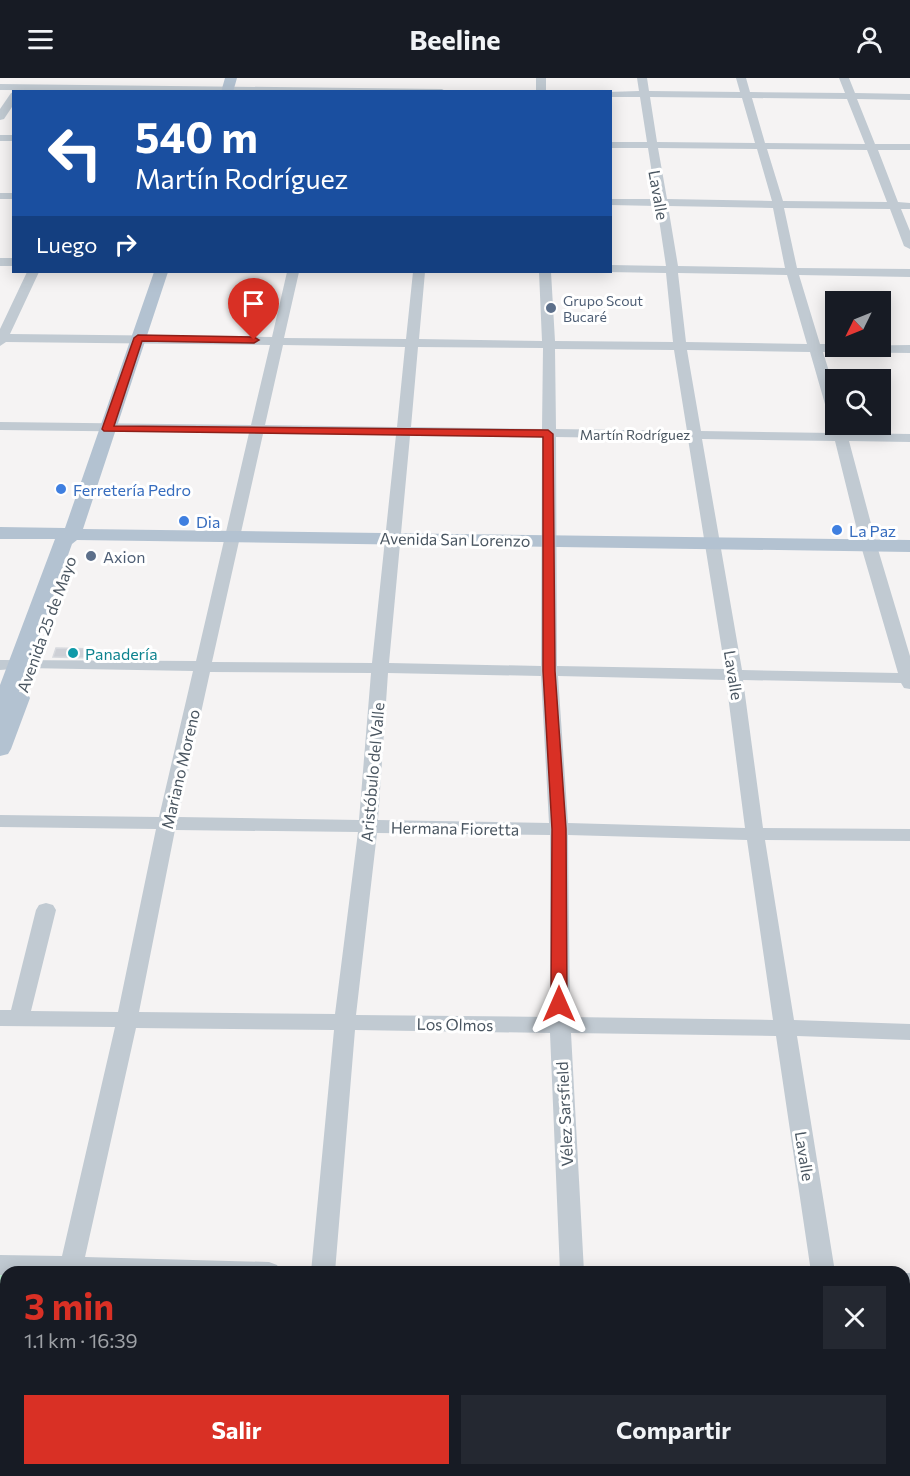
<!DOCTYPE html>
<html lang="es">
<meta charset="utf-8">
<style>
:root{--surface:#171b24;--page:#242831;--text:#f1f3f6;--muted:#9ea1a6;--accent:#d93025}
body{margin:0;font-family:Commissioner,sans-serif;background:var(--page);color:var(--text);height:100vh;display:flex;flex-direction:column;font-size:22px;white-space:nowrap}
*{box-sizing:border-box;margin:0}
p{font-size:20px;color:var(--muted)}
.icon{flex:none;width:33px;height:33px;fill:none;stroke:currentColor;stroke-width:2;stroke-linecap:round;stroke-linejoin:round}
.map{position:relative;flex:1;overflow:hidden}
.drawer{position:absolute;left:0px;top:1188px;width:910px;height:210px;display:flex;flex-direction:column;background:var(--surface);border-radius:18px 18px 0 0;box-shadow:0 3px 15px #0003}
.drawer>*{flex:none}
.hud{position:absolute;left:12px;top:12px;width:600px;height:183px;border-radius:0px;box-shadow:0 3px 15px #0003;background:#1a4fa0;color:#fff;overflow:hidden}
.needle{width:39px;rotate:227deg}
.fabs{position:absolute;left:825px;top:213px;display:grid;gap:12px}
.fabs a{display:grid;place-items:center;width:66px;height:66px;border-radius:0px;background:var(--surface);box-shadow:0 3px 15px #0003;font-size:30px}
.pin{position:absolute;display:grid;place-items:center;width:51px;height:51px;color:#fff;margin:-62px -26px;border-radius:50% 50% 50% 0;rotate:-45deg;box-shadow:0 0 6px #0007}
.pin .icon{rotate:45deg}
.me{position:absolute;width:66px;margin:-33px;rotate:0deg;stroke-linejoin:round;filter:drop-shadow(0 0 4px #0008)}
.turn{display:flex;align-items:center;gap:21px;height:126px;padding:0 24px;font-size:27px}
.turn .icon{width:78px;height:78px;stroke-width:2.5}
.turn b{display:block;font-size:42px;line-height:51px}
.then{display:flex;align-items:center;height:57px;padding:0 24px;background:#0003;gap:12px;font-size:22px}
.round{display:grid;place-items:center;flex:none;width:63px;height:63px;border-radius:0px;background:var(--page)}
.headline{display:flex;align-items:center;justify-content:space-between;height:102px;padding:0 24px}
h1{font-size:36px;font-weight:700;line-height:45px;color:var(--accent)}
.primary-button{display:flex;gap:12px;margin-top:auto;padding:12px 24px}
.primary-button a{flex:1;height:69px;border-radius:0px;background:var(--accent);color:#fff;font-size:24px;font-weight:700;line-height:69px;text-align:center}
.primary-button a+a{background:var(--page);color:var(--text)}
header{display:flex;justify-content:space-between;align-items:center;height:78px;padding:0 24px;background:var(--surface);font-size:27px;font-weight:700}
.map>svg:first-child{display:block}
.green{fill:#c3f1d5}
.building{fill:#cdcfd5;stroke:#d7d9de;stroke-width:1.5}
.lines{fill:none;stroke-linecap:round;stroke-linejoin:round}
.minor{fill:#c1cad2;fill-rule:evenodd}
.major{fill:#b3c2d1;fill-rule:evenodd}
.route{fill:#d93025;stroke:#8d1f18;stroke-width:1.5}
.service-dot{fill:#5c6f8a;stroke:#fff;stroke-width:2}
.shop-dot{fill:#3f7fe0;stroke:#fff;stroke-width:2}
.culture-dot{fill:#0f9aa8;stroke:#fff;stroke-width:2}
.labels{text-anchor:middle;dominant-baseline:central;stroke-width:6;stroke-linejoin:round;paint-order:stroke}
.far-service-label{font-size:14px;fill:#4e5e75;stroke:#fff;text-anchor:start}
.far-street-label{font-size:14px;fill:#4a5661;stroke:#fff}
.street-label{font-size:16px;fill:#4a5661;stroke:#fff}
.shop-label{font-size:16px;fill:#366cbe;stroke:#fff;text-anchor:start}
.service-label{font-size:16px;fill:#4e5e75;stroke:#fff;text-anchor:start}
.culture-label{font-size:16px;fill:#0d838f;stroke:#fff;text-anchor:start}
</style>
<header><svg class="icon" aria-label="menu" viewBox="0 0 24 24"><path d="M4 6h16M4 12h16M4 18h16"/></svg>Beeline<svg class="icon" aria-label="person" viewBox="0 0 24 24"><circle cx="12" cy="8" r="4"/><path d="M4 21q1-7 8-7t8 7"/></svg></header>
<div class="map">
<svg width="910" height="1398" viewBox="0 0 910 1398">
<rect width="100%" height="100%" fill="#f5f3f3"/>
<polygon class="green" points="0,1197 6,1197 6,1392 904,1392 904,1223 910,1223 910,1398 0,1398"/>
<polygon class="building" points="56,570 94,571 91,580 53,579"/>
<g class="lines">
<g class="minor">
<rect x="536" y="0" width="10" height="14"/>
<path d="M637,0H647L649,13L740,14L736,0H746L750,14L845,15L839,0H849L855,15L910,16V22L857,21L875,66H910V72H878L898,124L910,125V131H901L910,153V171L904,168L890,131L784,130L797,190L910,191V199L799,197L820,266H836V268L910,267V275L823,274L836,316V344L829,340L810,274L687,272L701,353L833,355L831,348L836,344V346H844L847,355L910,356V364L849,363L877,468L910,578V611L904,610L901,605L743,602L763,750L910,751V763L765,762L794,942L910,946V962L797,958L835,1194H811L776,958L571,955L584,1194H560L550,955L355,952L335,1194H311L334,952L136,950L85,1179L269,1184L277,1187L281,1194H6V1197H0V1177L62,1178L115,949L0,948V932H11L36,832L39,827L46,825L53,827L56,832L31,933L118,934L156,751L0,749V737L159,739L193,593L25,590L0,592V582L196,583L249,355L0,352V344L251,347L270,267L6,264L0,268V251L27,194H39L10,256L272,259L287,194H299L284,260L406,261L413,194H425L419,261L542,263L539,194H551L555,263L673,264L666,195L606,194H610V187L666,188L657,128L610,127V121H656L648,70H610V64H647L640,19H610V14H608L639,13ZM650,19L742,20L755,65L657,64ZM752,20L847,21L865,66L765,65ZM658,70L757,71L772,123L667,121ZM767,71L867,72L887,124L783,123ZM668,128L773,130L785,190L678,188ZM678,195L787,197L807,266L686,264ZM283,267L405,269L397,349L265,347ZM418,269L543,270L542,351L411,349ZM555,271L674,272L687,353L556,351ZM263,356L396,357L372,585L212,584ZM410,358L542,359L541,588L389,585ZM556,359L688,361L725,591L557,588ZM702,361L835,363L861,468L898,595L742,592ZM210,594L371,595L359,742L178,739ZM388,595L541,598L549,745L378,742ZM558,598L726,602L745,750L568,745ZM175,752L358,754L335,936L139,934ZM377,755L550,757V939L356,937ZM568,757L747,762L773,942L570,939Z"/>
<polygon points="0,6 442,11 447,14 0,12"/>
<polygon points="14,14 14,26 4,41 0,42 0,31 11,15"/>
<rect x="0" y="57" width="14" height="6"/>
<rect x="0" y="115" width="14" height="6"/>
<rect x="0" y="180" width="14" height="8"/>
<rect x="904" y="1195" width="6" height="20"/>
</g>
<g class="major">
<polygon points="225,0 237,0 233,14 221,14"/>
<polygon points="154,194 168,194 83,451 910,462 910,474 77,462 72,466 19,614 27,615 30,620 11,671 8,676 0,678 0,607 55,461 0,461 0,449 65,450"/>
</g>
</g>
<polygon class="route" points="138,257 254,259 259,262 254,265 142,263 114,348 548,352 553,356 555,593 566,751 567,926 565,931 554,931 551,926 552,751 543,593 543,359 104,353 102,351 134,260"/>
<g class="service-dot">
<circle cx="551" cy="230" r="6"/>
<circle cx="91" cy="478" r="6"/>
</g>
<g class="shop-dot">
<circle cx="61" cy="411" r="6"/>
<circle cx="184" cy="443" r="6"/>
<circle cx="837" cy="452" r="6"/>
</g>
<circle class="culture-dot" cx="73" cy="575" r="6"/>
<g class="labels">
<g class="far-service-label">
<text x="563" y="222">Grupo Scout<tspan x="563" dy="16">Bucaré</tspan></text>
</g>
<g class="far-street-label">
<text x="635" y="356">Martín Rodríguez</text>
</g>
<g class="street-label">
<text transform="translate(659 117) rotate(80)">Lavalle</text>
<text transform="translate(455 461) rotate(1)">Avenida San Lorenzo</text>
<text transform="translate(46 546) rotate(-70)">Avenida 25 de Mayo</text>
<text transform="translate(734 597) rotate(81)">Lavalle</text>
<text transform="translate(180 691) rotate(-77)">Mariano Moreno</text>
<text transform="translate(372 694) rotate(-85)">Aristóbulo del Valle</text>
<text transform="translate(455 750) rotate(1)">Hermana Fioretta</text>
<text transform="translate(455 946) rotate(1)">Los Olmos</text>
<text transform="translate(564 1036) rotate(-93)">Vélez Sarsfield</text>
<text transform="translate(805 1078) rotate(81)">Lavalle</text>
</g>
<g class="shop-label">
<text x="73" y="411">Ferretería Pedro</text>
<text x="196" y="443">Dia</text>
<text x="849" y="452">La Paz</text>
</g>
<g class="service-label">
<text x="103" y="478">Axion</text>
</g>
<g class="culture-label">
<text x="85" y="575">Panadería</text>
</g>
</g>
</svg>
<div class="fabs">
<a><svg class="needle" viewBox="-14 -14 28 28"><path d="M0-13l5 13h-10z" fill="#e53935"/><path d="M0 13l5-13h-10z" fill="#9ea1a6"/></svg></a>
<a><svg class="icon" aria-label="search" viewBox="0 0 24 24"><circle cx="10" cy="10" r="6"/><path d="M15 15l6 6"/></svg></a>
</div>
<div class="pin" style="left:254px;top:262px;background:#d93025"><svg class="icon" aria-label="arrive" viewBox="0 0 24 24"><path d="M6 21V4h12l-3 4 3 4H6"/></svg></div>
<svg class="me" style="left:559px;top:926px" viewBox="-20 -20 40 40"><path d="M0-17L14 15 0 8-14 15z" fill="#d93025" stroke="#fff" stroke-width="4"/></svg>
<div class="hud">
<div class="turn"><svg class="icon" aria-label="left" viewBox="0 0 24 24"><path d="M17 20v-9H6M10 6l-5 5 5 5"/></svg><div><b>540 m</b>Martín Rodríguez</div></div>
<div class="then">Luego<svg class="icon" aria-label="right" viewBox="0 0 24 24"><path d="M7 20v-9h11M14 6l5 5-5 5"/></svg></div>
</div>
<section class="drawer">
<div class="headline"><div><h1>3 min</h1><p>1.1 km · 16:39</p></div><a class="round"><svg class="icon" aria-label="close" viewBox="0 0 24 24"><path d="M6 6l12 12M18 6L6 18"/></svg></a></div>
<div class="primary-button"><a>Salir</a><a>Compartir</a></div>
</section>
</div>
